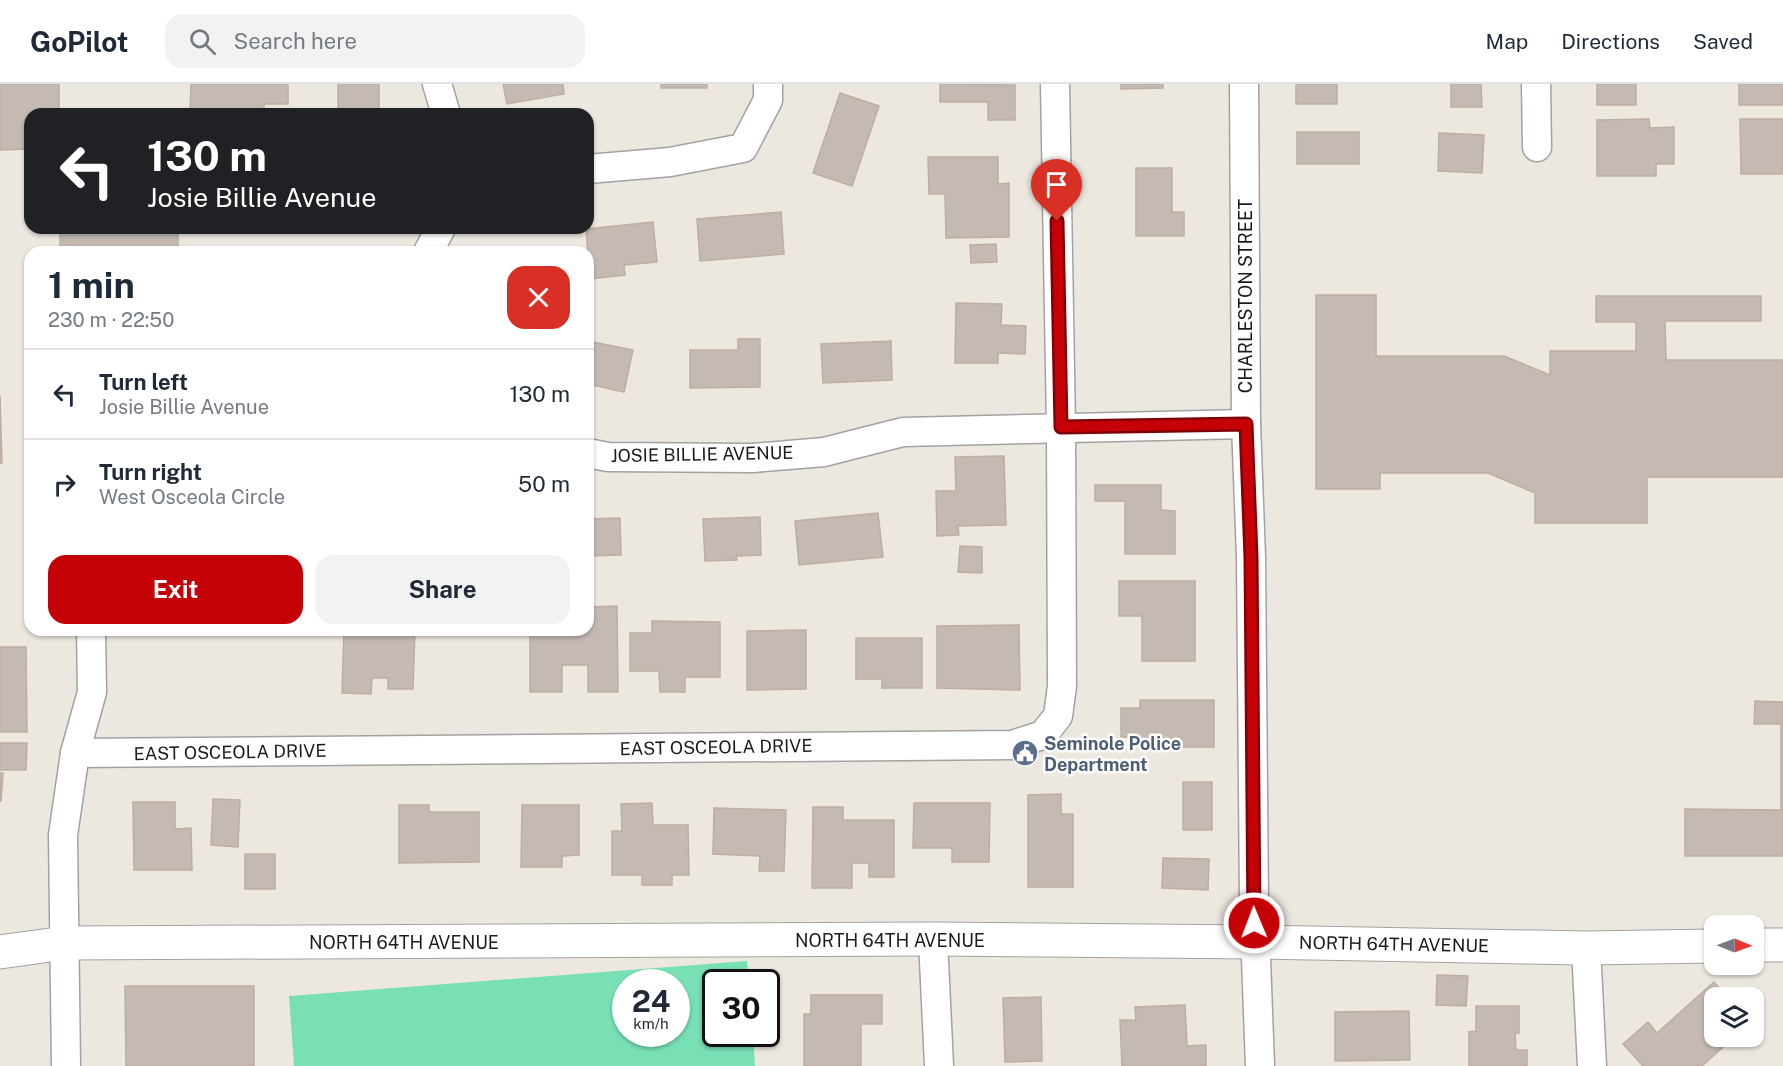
<!DOCTYPE html>
<meta charset="utf-8">
<style>
:root{--surface:#fff;--page:#f2f2f3;--text:#1f2937;--muted:#747a83;--line:#e0e1e3;--accent:#c50007}
body{margin:0;font-family:"Public Sans",sans-serif;background:var(--page);color:var(--text);height:100vh;display:flex;flex-direction:column;font-size:22px;white-space:nowrap}
*{box-sizing:border-box;margin:0}
p{font-size:20px;color:var(--muted)}
.icon{flex:none;width:33px;height:33px;fill:none;stroke:currentColor;stroke-width:2;stroke-linecap:round;stroke-linejoin:round}
.map{position:relative;flex:1;overflow:hidden}
.panel{position:absolute;left:24px;top:162px;width:570px;height:390px;display:flex;flex-direction:column;background:var(--surface);border-radius:18px;box-shadow:0 2px 4px #0004}
.panel>*{flex:none}
.banner{position:absolute;left:24px;top:24px;width:570px;height:126px;border-radius:18px;box-shadow:0 2px 4px #0004;background:#202124;color:#fff;overflow:hidden}
.needle{width:39px;rotate:91deg}
.tools{position:absolute;left:1704px;top:831px;display:grid;gap:12px}
.tools a{display:grid;place-items:center;width:60px;height:60px;border-radius:12px;background:var(--surface);box-shadow:0 2px 4px #0004;font-size:30px}
.speed{position:absolute;left:612px;top:885px;display:flex;gap:12px;font-size:30px;font-weight:700;text-align:center}
.speed>*{display:grid;place-content:center;width:78px;height:78px;border-radius:50%;background:var(--surface);box-shadow:0 2px 4px #0004;line-height:1}
.speed small{font-size:15px;font-weight:400}
.speed .limit{border:3px solid #111;border-radius:9px;background:#fff;color:#111}
.pin{position:absolute;display:grid;place-items:center;width:51px;height:51px;color:#fff;margin:-62px -26px;border-radius:50% 50% 50% 0;rotate:-45deg;box-shadow:0 0 6px #0007}
.pin .icon{rotate:45deg}
.me{position:absolute;width:66px;margin:-33px;rotate:359deg;stroke-linejoin:round;filter:drop-shadow(0 0 4px #0008)}
.turn{display:flex;align-items:center;gap:21px;height:126px;padding:0 24px;font-size:27px}
.turn .icon{width:78px;height:78px;stroke-width:2.5}
.turn b{display:block;font-size:42px;line-height:51px}
.round{display:grid;place-items:center;flex:none;width:63px;height:63px;border-radius:18px;background:var(--page)}
.head{display:flex;align-items:center;justify-content:space-between;height:102px;padding:0 24px}
h1{font-size:36px;font-weight:700;line-height:45px}
.action{display:flex;gap:12px;margin-top:auto;padding:12px 24px}
.action a{flex:1;height:69px;border-radius:18px;background:var(--accent);color:#fff;font-size:24px;font-weight:700;line-height:69px;text-align:center}
.action a+a{background:var(--page);color:var(--text)}
ul{padding:0;list-style:none}
li{display:flex;align-items:center;gap:18px;height:90px;padding:0 24px;border-top:2px solid var(--line)}
li div{flex:1}
li b{display:block;font-size:22px}
li em{font-style:normal}
header{display:flex;align-items:center;gap:36px;box-sizing:border-box;height:84px;padding:0 30px;background:var(--surface);border-bottom:2px solid var(--line)}
header strong{font-size:28px}
nav{display:flex;gap:33px;margin-inline-start:auto;font-size:21px}
.search{width:420px;height:54px;background:var(--page);display:flex;align-items:center;gap:15px;box-sizing:border-box;padding:0 21px;border-radius:18px;color:var(--muted);font-size:22px}
.map>svg:first-child{display:block}
.pitch{fill:#79e0b5;fill-rule:evenodd}
.building{fill:#c5bab3;stroke:#bfada1;stroke-width:1.5}
.lines{fill:none;stroke-linecap:round;stroke-linejoin:round}
.minor-casing{stroke:#a2a2a2;stroke-width:31}
.tertiary-casing{stroke:#a2a2a2;stroke-width:35}
.minor{stroke:#fff;stroke-width:28}
.tertiary{stroke:#fff;stroke-width:33}
.route-casing{stroke:#800005;stroke-width:15}
.route{stroke:#c50007;stroke-width:10}
.labels{text-anchor:middle;dominant-baseline:central;stroke-width:5;stroke-linejoin:round;paint-order:stroke}
.street-label{font-size:18px;fill:#1b1b1b;stroke:#fff}
.service-label{font-size:18px;font-weight:bold;fill:#4e5e75;stroke:#fff;text-anchor:start}
</style>
<header>
<strong>GoPilot</strong>
<div class="search"><svg class="icon" aria-label="search" viewBox="0 0 24 24"><circle cx="10" cy="10" r="6"/><path d="M15 15l6 6"/></svg>Search here</div>
<nav><a>Map</a><a>Directions</a><a>Saved</a></nav>
</header>
<div class="map">
<svg width="1783" height="982" viewBox="0 0 1783 982">
<rect width="100%" height="100%" fill="#ede8df"/>
<path class="pitch" d="M747,877L749,898H716V950H753L755,982H294L289,912ZM626,898H676V950H626Z"/>
<g class="building">
<polygon points="0,0 59,0 59,30 30,30 30,65 0,66"/>
<polygon points="191,0 288,0 288,20 264,20 264,30 190,30"/>
<rect x="338" y="0" width="41" height="30"/>
<polygon points="503,0 563,0 564,10 507,20"/>
<rect x="661" y="0" width="46" height="4"/>
<polygon points="940,0 1015,1 1015,36 988,36 988,18 940,18"/>
<polygon points="1121,0 1163,0 1163,4 1121,5"/>
<rect x="1296" y="0" width="41" height="20"/>
<polygon points="1451,0 1481,0 1482,23 1451,23"/>
<rect x="1597" y="0" width="39" height="21"/>
<polygon points="1739,0 1782,0 1783,21 1739,21"/>
<polygon points="840,9 879,22 852,102 813,89"/>
<polygon points="1649,35 1650,44 1674,43 1674,80 1656,80 1656,92 1597,92 1597,36"/>
<polygon points="1740,35 1783,35 1783,90 1741,90"/>
<rect x="1297" y="48" width="62" height="32"/>
<polygon points="1439,49 1484,51 1482,89 1438,87"/>
<polygon points="928,73 998,73 998,100 1009,99 1009,153 946,154 945,110 929,110"/>
<polygon points="1136,84 1172,84 1172,128 1184,128 1184,152 1136,152"/>
<polygon points="781,128 784,170 700,177 697,135"/>
<polygon points="653,138 657,178 624,181 625,191 590,195 586,145"/>
<polygon points="60,145 178,146 178,168 60,168"/>
<polygon points="996,160 997,178 971,179 970,161"/>
<polygon points="1316,211 1376,211 1376,272 1504,272 1550,291 1550,267 1636,267 1636,238 1596,238 1596,212 1761,212 1761,237 1665,237 1666,276 1783,276 1783,393 1647,393 1647,439 1535,439 1535,409 1488,389 1380,389 1380,405 1316,405"/>
<polygon points="956,219 1002,220 1001,241 1026,242 1025,270 998,269 998,279 955,279"/>
<polygon points="738,255 760,255 760,303 690,304 690,266 738,266"/>
<polygon points="588,257 633,266 624,308 588,300"/>
<polygon points="891,257 892,296 823,299 821,260"/>
<polygon points="0,312 2,379 0,379"/>
<polygon points="1004,372 1006,441 958,442 959,451 937,452 936,407 956,407 955,373"/>
<polygon points="1095,401 1161,401 1161,426 1175,427 1175,470 1125,470 1125,417 1095,417"/>
<polygon points="878,429 883,473 799,481 795,437"/>
<polygon points="760,433 761,471 736,472 737,476 705,477 703,435"/>
<polygon points="620,434 621,471 588,472 588,435"/>
<polygon points="960,462 982,463 982,489 958,488"/>
<polygon points="1119,497 1195,497 1195,577 1142,577 1142,532 1119,532"/>
<polygon points="617,522 618,608 588,608 588,581 562,581 562,608 530,608 530,546 588,546 588,523"/>
<polygon points="652,537 720,538 720,593 685,593 685,608 660,608 659,587 630,587 630,549 652,549"/>
<polygon points="1019,541 1020,606 937,604 937,542"/>
<polygon points="344,546 415,546 413,605 388,605 388,594 372,594 371,610 342,609"/>
<polygon points="806,546 806,605 747,606 747,547"/>
<polygon points="856,554 922,554 922,604 882,604 882,595 856,595"/>
<polygon points="0,563 26,563 27,648 0,648"/>
<polygon points="1140,616 1214,616 1214,663 1141,663 1141,653 1121,653 1121,624 1140,624"/>
<polygon points="1755,617 1783,618 1783,772 1685,772 1685,725 1781,726 1781,640 1754,640"/>
<polygon points="0,659 27,659 26,686 0,686"/>
<polygon points="0,689 3,689 1,717 0,717"/>
<rect x="1183" y="698" width="29" height="48"/>
<polygon points="1061,710 1061,730 1073,730 1073,803 1028,803 1028,711"/>
<polygon points="213,715 240,716 238,763 211,761"/>
<polygon points="133,718 175,718 175,745 191,744 192,786 134,786"/>
<polygon points="652,719 653,741 688,741 689,791 672,791 672,801 642,801 642,791 612,791 612,747 622,747 621,720"/>
<polygon points="914,719 990,719 989,778 952,778 952,764 913,764"/>
<polygon points="399,721 429,721 429,728 479,728 479,778 399,779"/>
<polygon points="522,721 579,721 579,771 562,772 562,783 521,783"/>
<polygon points="813,723 843,723 843,736 894,736 894,793 869,793 869,779 852,779 852,804 812,804"/>
<polygon points="714,724 786,726 784,787 759,787 760,772 713,770"/>
<rect x="245" y="770" width="30" height="35"/>
<polygon points="1163,774 1209,775 1208,806 1162,804"/>
<polygon points="1437,891 1468,892 1466,922 1436,921"/>
<polygon points="1714,898 1728,914 1714,914 1714,952 1735,952 1702,982 1643,982 1623,960 1648,938 1657,949"/>
<polygon points="125,902 254,902 254,982 126,982"/>
<polygon points="811,911 882,911 882,940 861,940 861,982 804,982 804,930 811,930"/>
<polygon points="1041,913 1042,977 1005,978 1003,914"/>
<polygon points="1185,921 1187,962 1206,961 1206,982 1122,982 1120,936 1136,936 1135,923"/>
<polygon points="1476,922 1519,922 1519,949 1515,949 1516,966 1527,966 1527,982 1469,982 1469,948 1476,947"/>
<polygon points="1409,927 1410,976 1335,977 1335,928"/>
</g>
<g class="lines">
<defs>
<g id="minor">
<polyline points="437,0 446,30"/>
<polyline points="1244,0 1246,340 1251,473 1254,820 1260,982"/>
<polyline points="1536,0 1537,63"/>
<polyline points="588,85 670,78 743,64 768,16 768,0"/>
<polyline points="428,168 441,144"/>
<polyline points="588,369 608,373 753,374 824,368 903,348 1246,340"/>
<polyline points="75,669 1012,661 1043,651 1058,632 1062,602 1061,343 1055,0"/>
<polyline points="933,855 939,982"/>
<polyline points="1586,864 1592,982"/>
<polyline points="66,982 63,751 75,669 92,608 91,546"/>
</g>
<g id="tertiary">
<polyline points="1754,861 1783,861"/>
<polyline points="0,868 65,859 933,855 1255,858 1586,864 1714,862"/>
</g>
</defs>
<use href="#minor" class="minor-casing"/>
<use href="#tertiary" class="tertiary-casing"/>
<use href="#minor" class="minor"/>
<use href="#tertiary" class="tertiary"/>
</g>
<g class="lines">
<defs>
<polyline id="route" points="1057,137 1061,343 1246,340 1251,473 1254,839"/>
</defs>
<use href="#route" class="route-casing"/>
<use href="#route" class="route"/>
</g>
<defs>
<symbol id="civic-disc" viewBox="-11 -11 22 22"><circle r="9.5" fill="#5c6f8a" stroke="#fff"/><path d="M-.6-6.5H3V-4.5H.6V-3L4-1V1h2V6H-6V1h2V-1L-.6-3ZM-1.2 2.5V6h2.4V2.5Z" fill="#fff"/></symbol>
</defs>
<g fill-rule="evenodd">
<use href="#civic-disc" x="1010" y="654" width="30" height="30"/>
</g>
<g class="labels">
<g class="street-label">
<text transform="translate(1245 212) rotate(-90)">CHARLESTON STREET</text>
<text transform="translate(702 370) rotate(-1)">JOSIE BILLIE AVENUE</text>
<text transform="translate(716 663) rotate(-1)">EAST OSCEOLA DRIVE</text>
<text transform="translate(230 668) rotate(-1)">EAST OSCEOLA DRIVE</text>
<text x="890" y="856">NORTH 64TH AVENUE</text>
<text x="404" y="858">NORTH 64TH AVENUE</text>
<text transform="translate(1394 860) rotate(1)">NORTH 64TH AVENUE</text>
</g>
<g class="service-label">
<text x="1044" y="659">Seminole Police<tspan x="1044" dy="21">Department</tspan></text>
</g>
</g>
</svg>
<div class="tools">
<a><svg class="needle" viewBox="-14 -14 28 28"><path d="M0-13l5 13h-10z" fill="#e53935"/><path d="M0 13l5-13h-10z" fill="#747a83"/></svg></a>
<a><svg class="icon" aria-label="layers" viewBox="0 0 24 24"><path d="M12 4l9 5-9 5-9-5zM3 14l9 5 9-5"/></svg></a>
</div>
<div class="speed"><div>24<small>km/h</small></div><div class="limit">30</div></div>
<div class="pin" style="left:1057px;top:137px;background:#d93025"><svg class="icon" aria-label="arrive" viewBox="0 0 24 24"><path d="M6 21V4h12l-3 4 3 4H6"/></svg></div>
<svg class="me" style="left:1254px;top:839px" viewBox="-20 -20 40 40"><circle r="17" fill="#c50007" stroke="#fff" stroke-width="3"/><path d="M0-11L8 9 0 5-8 9z" fill="#fff"/></svg>
<div class="banner">
<div class="turn"><svg class="icon" aria-label="left" viewBox="0 0 24 24"><path d="M17 20v-9H6M10 6l-5 5 5 5"/></svg><div><b>130 m</b>Josie Billie Avenue</div></div>
</div>
<section class="panel">
<div class="head"><div><h1>1 min</h1><p>230 m · 22:50</p></div><a class="round" style="background:#d93025;color:#fff"><svg class="icon" aria-label="close" viewBox="0 0 24 24"><path d="M6 6l12 12M18 6L6 18"/></svg></a></div>
<ul>
<li><svg class="icon" aria-label="left" viewBox="0 0 24 24"><path d="M17 20v-9H6M10 6l-5 5 5 5"/></svg><div><b>Turn left</b><p>Josie Billie Avenue</p></div><em>130 m</em></li>
<li><svg class="icon" aria-label="right" viewBox="0 0 24 24"><path d="M7 20v-9h11M14 6l5 5-5 5"/></svg><div><b>Turn right</b><p>West Osceola Circle</p></div><em>50 m</em></li>
</ul>
<div class="action"><a>Exit</a><a>Share</a></div>
</section>
</div>
